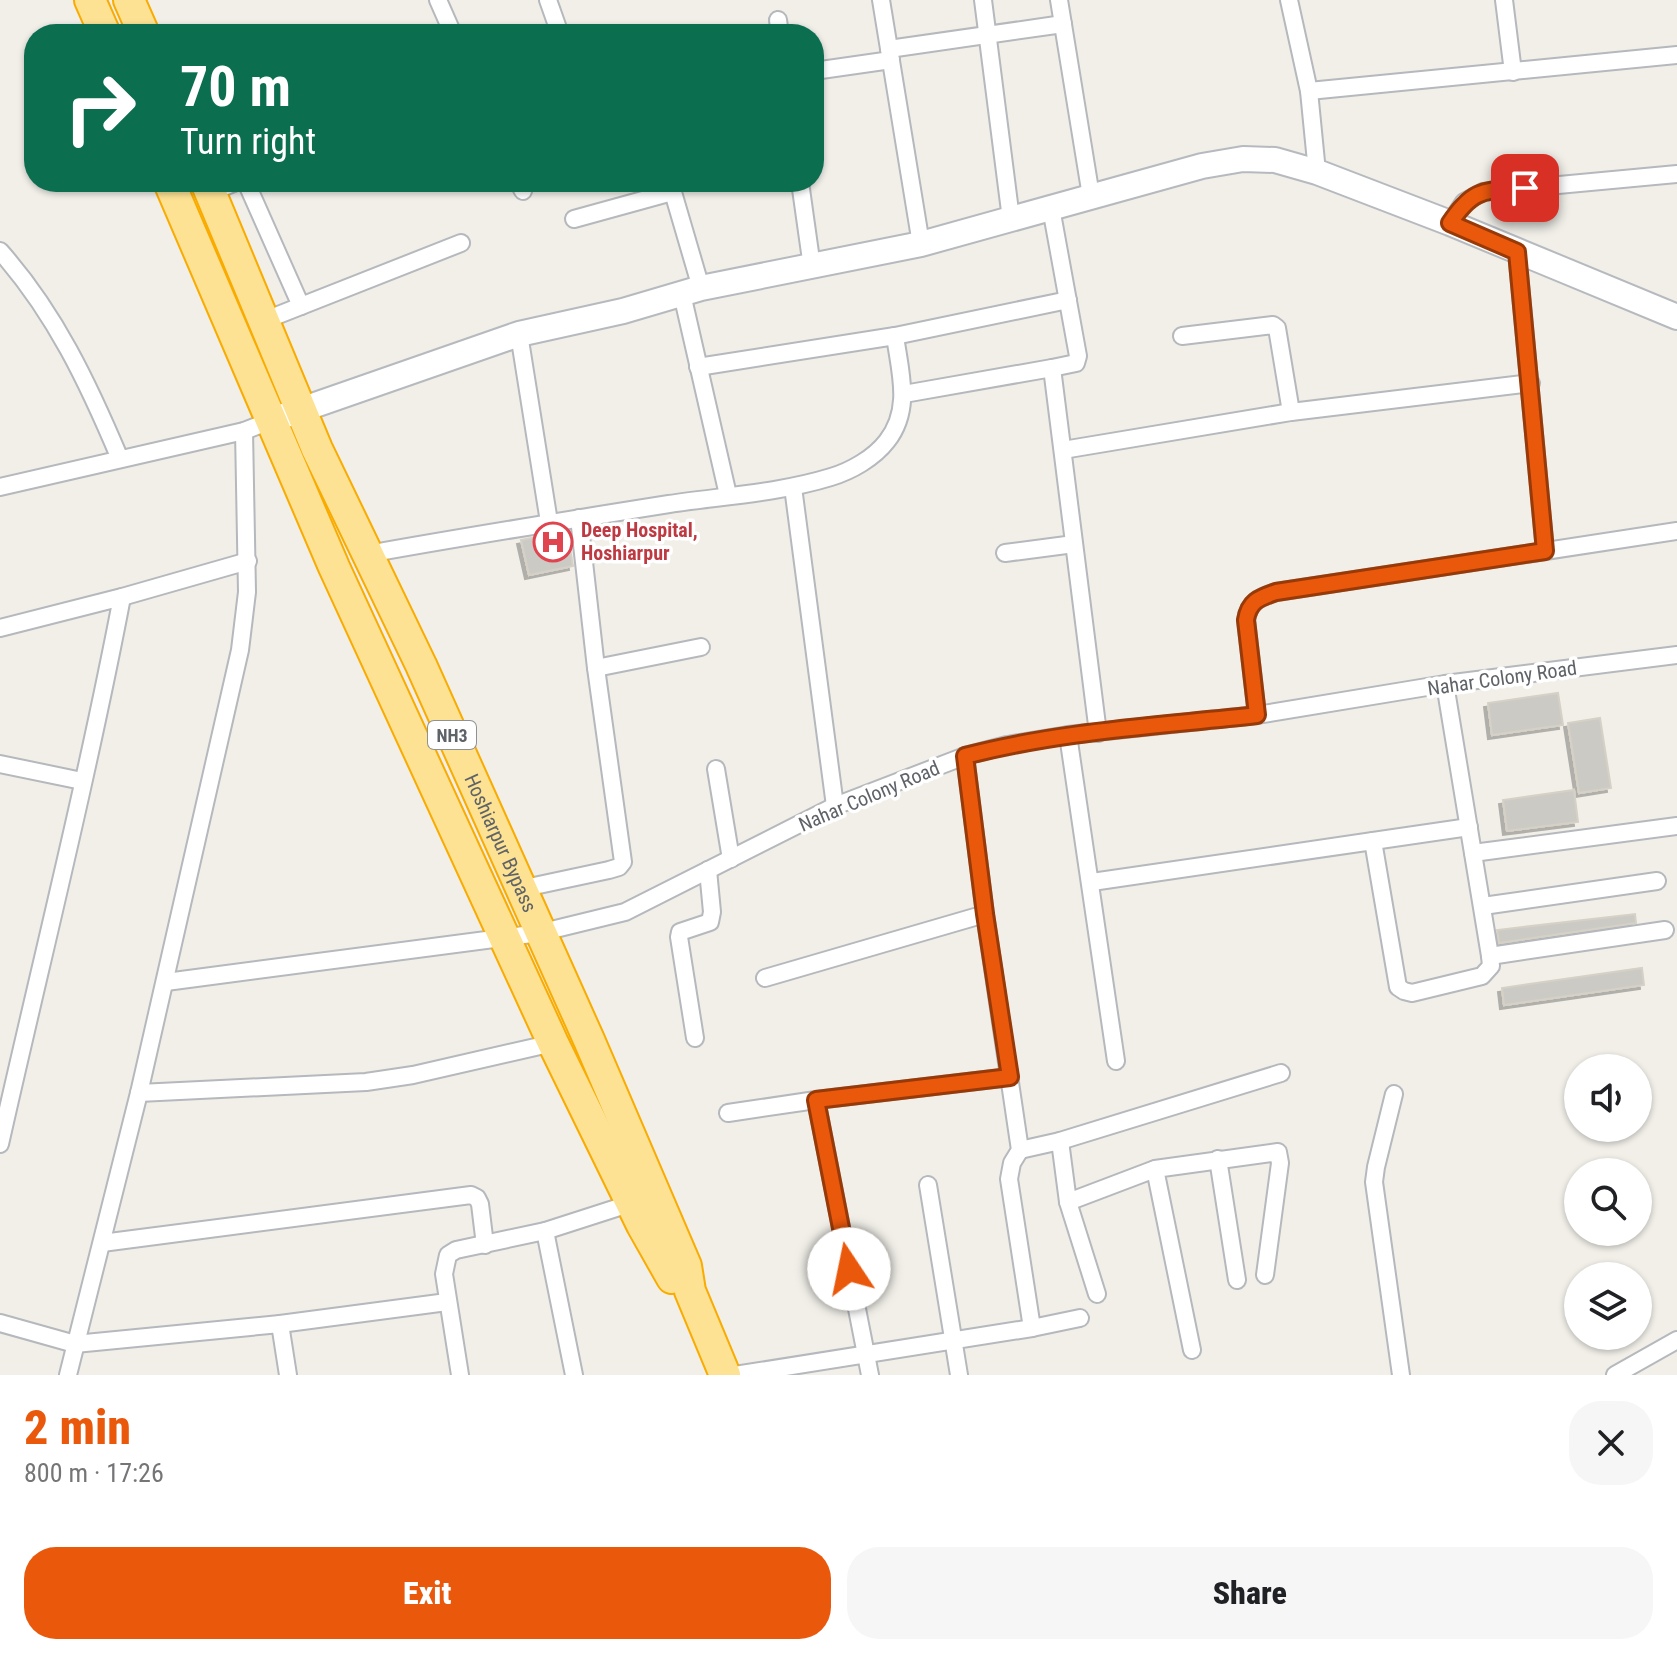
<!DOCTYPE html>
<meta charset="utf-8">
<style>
:root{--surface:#fff;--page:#f6f6f6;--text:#202124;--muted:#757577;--accent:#ea580c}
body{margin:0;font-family:"Roboto Condensed",sans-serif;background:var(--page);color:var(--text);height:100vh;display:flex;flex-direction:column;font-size:30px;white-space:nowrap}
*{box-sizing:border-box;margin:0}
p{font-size:26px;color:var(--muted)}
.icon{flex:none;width:44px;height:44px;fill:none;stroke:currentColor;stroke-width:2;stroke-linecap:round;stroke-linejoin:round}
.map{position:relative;height:1375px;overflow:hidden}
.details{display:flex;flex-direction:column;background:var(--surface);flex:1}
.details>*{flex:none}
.hud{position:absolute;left:24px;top:24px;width:800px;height:168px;border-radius:32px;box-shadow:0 2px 6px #0004;background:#0b6e4f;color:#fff;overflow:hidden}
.controls{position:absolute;left:1564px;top:1054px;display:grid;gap:16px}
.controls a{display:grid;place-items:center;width:88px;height:88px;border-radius:50%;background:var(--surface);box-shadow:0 2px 6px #0004;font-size:40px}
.pin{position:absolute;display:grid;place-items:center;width:68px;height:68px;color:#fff;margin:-34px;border-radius:16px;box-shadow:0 4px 12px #0006}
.me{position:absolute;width:88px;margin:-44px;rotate:349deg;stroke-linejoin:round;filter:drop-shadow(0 0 6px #0008)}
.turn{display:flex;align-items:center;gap:28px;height:168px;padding:0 24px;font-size:36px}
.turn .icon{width:104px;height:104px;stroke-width:2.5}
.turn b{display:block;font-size:56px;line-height:68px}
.round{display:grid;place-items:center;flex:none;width:84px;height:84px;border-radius:32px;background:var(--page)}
.summary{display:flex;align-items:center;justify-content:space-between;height:136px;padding:0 24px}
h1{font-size:48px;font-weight:800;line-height:60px;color:var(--accent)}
.cta{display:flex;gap:16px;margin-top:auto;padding:16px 24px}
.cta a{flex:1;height:92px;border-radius:32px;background:var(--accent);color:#fff;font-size:32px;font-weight:800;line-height:92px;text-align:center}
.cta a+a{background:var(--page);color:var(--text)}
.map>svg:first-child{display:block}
.building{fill:#cccac5;stroke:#d6d1c6;stroke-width:2;filter:url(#shadow)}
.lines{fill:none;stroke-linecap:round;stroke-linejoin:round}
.street-casing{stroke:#b5b8bc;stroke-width:20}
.secondary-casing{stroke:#b6babf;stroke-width:28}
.highway-casing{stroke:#f9ab00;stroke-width:34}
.street{stroke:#fff;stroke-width:16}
.secondary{stroke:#fff;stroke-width:24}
.highway{stroke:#fde293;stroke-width:30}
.route-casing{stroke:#983908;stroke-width:20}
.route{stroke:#ea580c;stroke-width:14}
.labels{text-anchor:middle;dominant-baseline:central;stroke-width:7;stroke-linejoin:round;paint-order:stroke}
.shield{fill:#fff;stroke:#8f9295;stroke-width:2}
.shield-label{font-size:18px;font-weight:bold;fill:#5f6368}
.health-label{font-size:20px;font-weight:bold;fill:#be3a42;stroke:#fff;text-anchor:start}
.street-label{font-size:20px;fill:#5f6368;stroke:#fff}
</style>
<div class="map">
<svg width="1677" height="1375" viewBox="0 0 1677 1375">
<defs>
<filter id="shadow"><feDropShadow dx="-4" dy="4" stdDeviation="0" flood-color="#0004"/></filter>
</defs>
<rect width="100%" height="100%" fill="#f1efe8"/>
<g class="building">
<polygon points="567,531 573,566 529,575 521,540"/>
<polygon points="1558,693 1563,725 1492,735 1488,703"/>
<polygon points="1600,718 1611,788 1579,793 1568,723"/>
<polygon points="1574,790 1578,822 1507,831 1503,800"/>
<polygon points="1635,914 1636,923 1499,943 1497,930"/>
<polygon points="1642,968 1644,985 1504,1005 1502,988"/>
</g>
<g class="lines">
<defs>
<g id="street">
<polyline points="438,0 453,34"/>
<polyline points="548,0 560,34"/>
<polyline points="881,0 921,244"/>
<polyline points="983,0 1011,219"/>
<polyline points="1059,0 1091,196"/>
<polyline points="1289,0 1309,91 1317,172"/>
<polyline points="1504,0 1513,72"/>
<polyline points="778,20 780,34"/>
<polyline points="889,49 1063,24"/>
<polyline points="814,71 891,60"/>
<polyline points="1309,91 1677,55"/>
<polyline points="246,182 301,306"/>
<polyline points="518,182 523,191"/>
<polyline points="670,182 701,288"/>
<polyline points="800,182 812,267"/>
<polyline points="210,193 236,182"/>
<polyline points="1051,208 1078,356 1076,363 1052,368 1098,733"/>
<polyline points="574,219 672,192"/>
<polyline points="1450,223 1464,202 1483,192 1677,174"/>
<path d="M0,251C55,313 88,383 120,459"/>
<polyline points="1517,252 1545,551"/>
<polyline points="682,294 728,495"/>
<polyline points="263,321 461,243"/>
<polyline points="519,334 549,522"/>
<polyline points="1182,336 1273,325 1277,328 1291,412"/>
<polyline points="698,367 895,336 1068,300"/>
<polyline points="904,394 1052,368"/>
<polyline points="1063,450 1291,412 1531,383"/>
<polyline points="0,487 244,431 272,420"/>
<polyline points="793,487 835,806"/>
<polyline points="1005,553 1074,544"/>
<path d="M368,554C468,536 568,520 669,504C723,496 779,493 831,477C851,471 874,458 887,441C912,409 900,372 895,336"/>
<polyline points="122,597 248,561"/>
<path d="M0,628L122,597C87,780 41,962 0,1144"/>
<polyline points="596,668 701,647"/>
<path d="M1257,715L1246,620C1249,601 1259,598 1276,592L1677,531"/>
<polyline points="1068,735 1116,1061"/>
<polyline points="965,756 985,914 1020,1150 1012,1163 1009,1179 1032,1328"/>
<polyline points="0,764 82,781"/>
<polyline points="716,769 731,859"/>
<polyline points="1373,841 1469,827"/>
<polyline points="1473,853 1677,826"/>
<polyline points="1092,882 1373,841 1398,987 1404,991 1412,993 1482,976 1491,966 1490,956 1445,684"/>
<polyline points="520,889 609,870 619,867 623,862 596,668 579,518"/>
<polyline points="1483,906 1657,881"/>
<polyline points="1490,956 1665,930"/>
<polyline points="765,978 985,914"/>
<polyline points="166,982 539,933 625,912 835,806 965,756 1007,745 1068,735 1257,715 1445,684 1677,655"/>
<polyline points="695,1038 679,937 680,932 710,922 712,912 708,870"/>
<polyline points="139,1093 366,1082 413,1075 553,1043"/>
<polyline points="1394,1094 1376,1167 1374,1182 1401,1375"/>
<polyline points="728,1113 816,1100"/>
<polyline points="1060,1141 1068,1202 1097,1294"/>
<polyline points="1020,1150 1060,1141 1281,1073"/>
<polyline points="1218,1159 1237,1280"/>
<polyline points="928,1185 959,1375"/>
<polyline points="1068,1202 1155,1169"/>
<polyline points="545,1231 574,1375"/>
<polyline points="102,1243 471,1195 477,1198 480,1204 485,1245"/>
<polyline points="0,1323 75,1344 280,1324 447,1302"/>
<polyline points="280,1324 288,1375"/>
<polyline points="1192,1350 1155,1169 1278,1152 1280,1163 1265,1275"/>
<polyline points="68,1375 139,1093 240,650 247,592 244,431"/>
<polyline points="460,1375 444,1274 448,1255 456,1250 545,1231 632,1203"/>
<polyline points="735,1375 1032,1328 1080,1318"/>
<polyline points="870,1375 816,1100 1010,1077"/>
<polyline points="1615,1375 1677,1340"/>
</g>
<polyline id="secondary" points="272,420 519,334 623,311 701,288 921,244 1202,166 1243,159 1275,160 1317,172 1450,223 1677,317"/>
<g id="highway">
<polyline points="90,0 105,34"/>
<polyline points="129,0 144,34"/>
<polyline points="169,182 334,567 553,1043 642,1225 672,1278"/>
<path id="s1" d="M206,182L317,449L421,665L589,1040L686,1266L690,1291L725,1375"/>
</g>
</defs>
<use href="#street" class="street-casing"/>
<use href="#secondary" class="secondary-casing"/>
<use href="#highway" class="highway-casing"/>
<use href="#street" class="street"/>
<use href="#secondary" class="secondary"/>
<use href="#highway" class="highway"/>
</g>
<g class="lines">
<defs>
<path id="route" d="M849,1269L816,1100L1010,1077L985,914L965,756C1060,731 1159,726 1257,715L1246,620C1249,601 1259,598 1276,592L1545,551L1517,252L1450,223C1474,187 1485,191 1525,188"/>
</defs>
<use href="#route" class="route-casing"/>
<use href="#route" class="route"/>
</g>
<defs>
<symbol id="hospital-ring" viewBox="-11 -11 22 22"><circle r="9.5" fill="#fff" stroke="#e0444e" stroke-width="1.5"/><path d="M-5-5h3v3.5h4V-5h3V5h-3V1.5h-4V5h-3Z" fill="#e0444e"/></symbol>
</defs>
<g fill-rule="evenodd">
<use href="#hospital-ring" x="531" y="520" width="44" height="44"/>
</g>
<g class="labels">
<rect class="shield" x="428" y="721" width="48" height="28" rx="6"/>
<g class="shield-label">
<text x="452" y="735">NH3</text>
</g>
<g class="health-label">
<text x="581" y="530">Deep Hospital,<tspan x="581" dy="23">Hoshiarpur</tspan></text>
</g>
<g class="street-label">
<text transform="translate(1502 678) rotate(-8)">Nahar Colony Road</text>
<text transform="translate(869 796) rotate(-23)">Nahar Colony Road</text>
<text stroke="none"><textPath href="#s1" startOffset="724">Hoshiarpur Bypass</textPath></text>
</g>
</g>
</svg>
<div class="controls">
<a><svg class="icon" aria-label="sound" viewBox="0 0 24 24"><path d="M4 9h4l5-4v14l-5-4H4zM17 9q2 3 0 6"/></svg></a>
<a><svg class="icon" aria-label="search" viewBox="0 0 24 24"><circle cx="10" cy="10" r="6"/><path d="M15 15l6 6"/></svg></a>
<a><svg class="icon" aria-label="layers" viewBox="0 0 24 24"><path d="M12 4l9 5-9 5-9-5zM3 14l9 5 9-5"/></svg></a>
</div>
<div class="pin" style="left:1525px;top:188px;background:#d93025"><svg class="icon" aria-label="arrive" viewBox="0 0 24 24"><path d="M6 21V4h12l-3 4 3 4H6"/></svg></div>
<svg class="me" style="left:849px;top:1269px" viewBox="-20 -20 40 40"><circle r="19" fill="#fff"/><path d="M0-13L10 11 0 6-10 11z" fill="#ea580c"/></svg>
<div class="hud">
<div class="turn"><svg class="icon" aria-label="right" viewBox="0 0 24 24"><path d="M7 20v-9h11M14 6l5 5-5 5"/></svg><div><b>70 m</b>Turn right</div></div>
</div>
</div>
<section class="details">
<div class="summary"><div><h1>2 min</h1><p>800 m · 17:26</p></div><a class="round"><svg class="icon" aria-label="close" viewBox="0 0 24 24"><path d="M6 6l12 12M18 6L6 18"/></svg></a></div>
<div class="cta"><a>Exit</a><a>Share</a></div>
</section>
